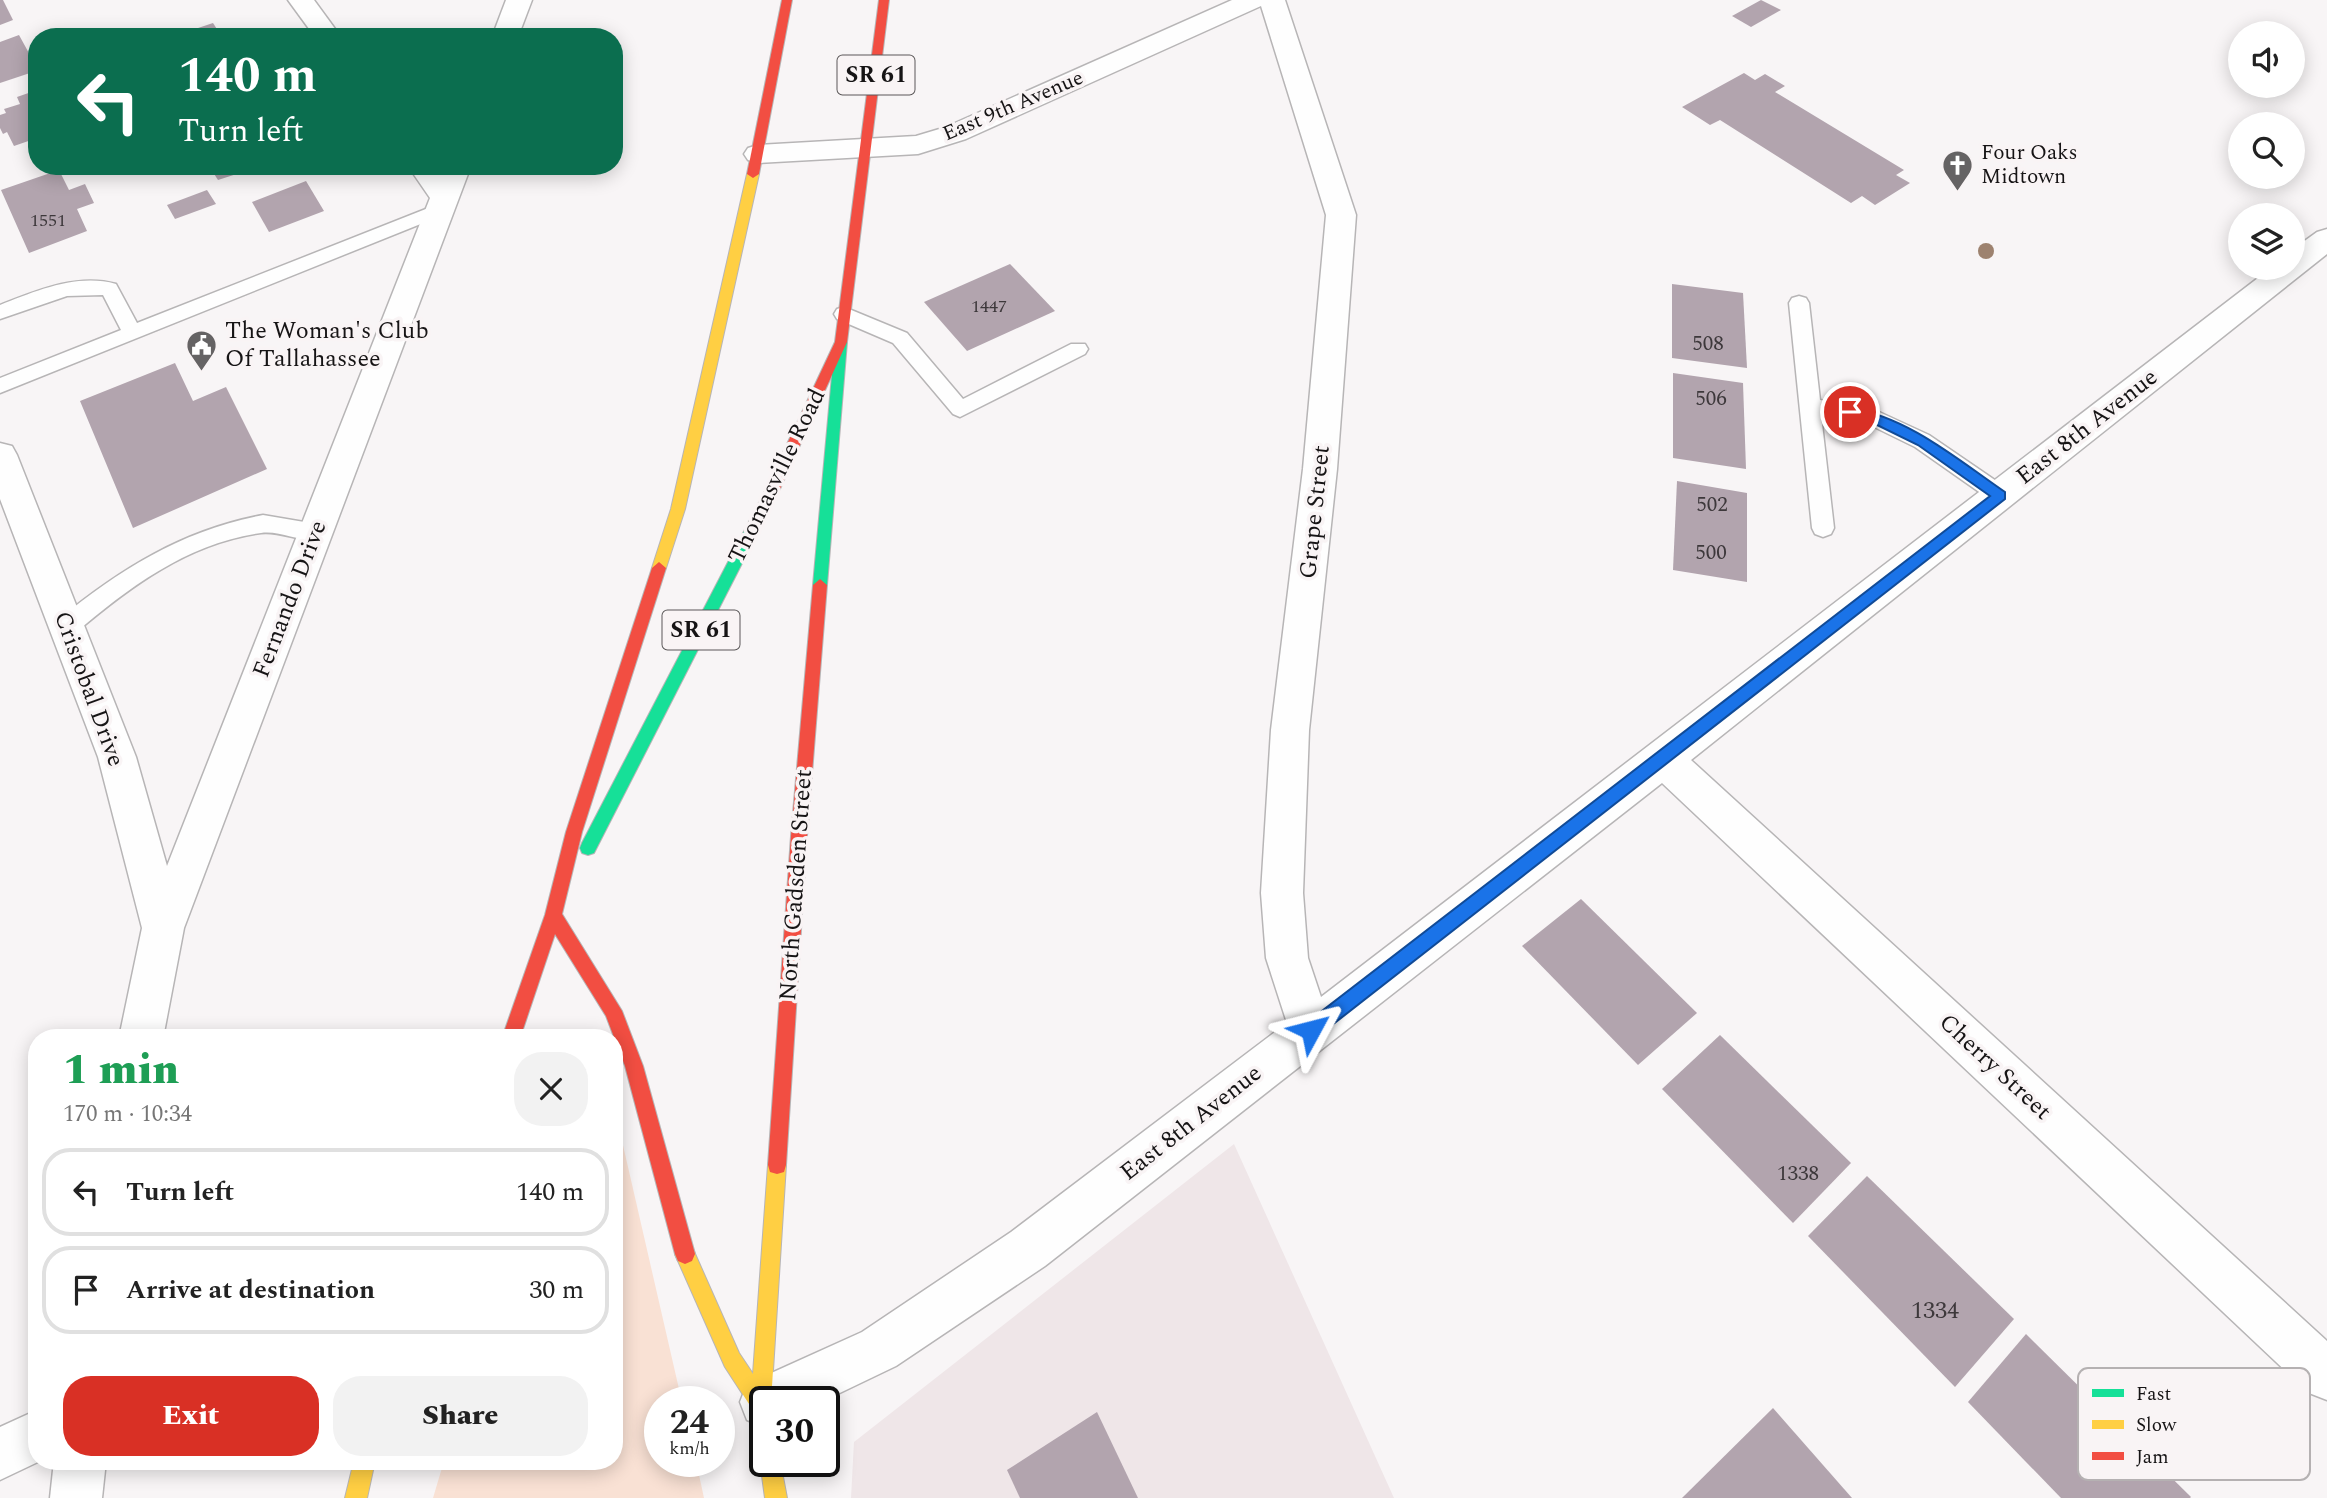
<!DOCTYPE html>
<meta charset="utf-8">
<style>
:root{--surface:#fff;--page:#f2f2f2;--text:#222;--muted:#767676;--line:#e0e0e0;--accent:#d93025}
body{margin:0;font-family:Spectral,serif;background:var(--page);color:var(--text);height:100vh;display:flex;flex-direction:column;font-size:26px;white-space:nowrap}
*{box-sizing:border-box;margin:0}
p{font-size:23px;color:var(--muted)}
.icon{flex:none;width:38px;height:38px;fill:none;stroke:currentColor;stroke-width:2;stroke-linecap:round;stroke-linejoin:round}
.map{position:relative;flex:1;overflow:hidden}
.drawer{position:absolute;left:28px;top:1029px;width:595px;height:441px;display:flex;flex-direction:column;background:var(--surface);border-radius:28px;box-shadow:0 4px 18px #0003}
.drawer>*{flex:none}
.guide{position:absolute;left:28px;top:28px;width:595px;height:147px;border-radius:28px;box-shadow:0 4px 18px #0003;background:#0b6e4f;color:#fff;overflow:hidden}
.controls{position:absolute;left:2228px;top:21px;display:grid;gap:14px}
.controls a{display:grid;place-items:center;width:77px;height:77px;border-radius:50%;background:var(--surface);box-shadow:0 4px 18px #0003;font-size:35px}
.speed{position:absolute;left:644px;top:1386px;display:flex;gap:14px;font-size:35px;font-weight:700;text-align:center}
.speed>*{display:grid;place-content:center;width:91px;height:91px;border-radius:50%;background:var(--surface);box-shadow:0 4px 18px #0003;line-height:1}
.speed small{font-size:18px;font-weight:400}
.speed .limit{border:4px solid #111;border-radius:10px;background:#fff;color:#111}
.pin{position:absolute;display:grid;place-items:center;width:60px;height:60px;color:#fff;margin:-30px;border:4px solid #fff;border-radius:50%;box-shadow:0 2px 7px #0007}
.me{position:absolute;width:77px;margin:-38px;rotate:52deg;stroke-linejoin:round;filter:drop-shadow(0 0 5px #0008)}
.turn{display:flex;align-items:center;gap:24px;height:147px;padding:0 35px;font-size:32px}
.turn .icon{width:91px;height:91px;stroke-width:2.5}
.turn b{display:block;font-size:49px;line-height:60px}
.round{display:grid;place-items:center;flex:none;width:74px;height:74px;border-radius:28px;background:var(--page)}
.summary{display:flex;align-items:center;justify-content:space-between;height:119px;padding:0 35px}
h1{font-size:42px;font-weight:800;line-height:52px;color:#1e9e55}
.action{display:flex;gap:14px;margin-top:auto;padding:14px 35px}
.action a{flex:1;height:80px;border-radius:28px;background:var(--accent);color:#fff;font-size:28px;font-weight:800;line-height:80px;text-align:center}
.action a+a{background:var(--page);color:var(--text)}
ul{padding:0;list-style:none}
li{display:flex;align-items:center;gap:21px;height:88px;margin:0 14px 10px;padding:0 21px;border:4px solid var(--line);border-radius:28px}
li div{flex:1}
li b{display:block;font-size:26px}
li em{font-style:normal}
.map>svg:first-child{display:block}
.built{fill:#efe6e8}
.green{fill:#f9e1d4}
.building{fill:#b2a4ae}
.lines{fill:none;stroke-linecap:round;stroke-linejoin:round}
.lane-casing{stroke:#b7b5b6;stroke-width:3}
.street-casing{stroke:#b7b5b6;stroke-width:3}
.fast-casing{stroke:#b7b5b6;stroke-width:2}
.slow-casing{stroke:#b7b5b6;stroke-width:2}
.jam-casing{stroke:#b7b5b6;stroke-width:2}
.lane{fill:#fefefe;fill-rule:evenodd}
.street{fill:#fefefe;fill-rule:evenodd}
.fast{fill:#16e098;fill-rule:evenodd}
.slow{fill:#ffcf43;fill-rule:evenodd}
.jam{fill:#f24e42;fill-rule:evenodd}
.tree{fill:#9d826f}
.route{fill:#1a73e8;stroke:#114b97;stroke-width:2}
.labels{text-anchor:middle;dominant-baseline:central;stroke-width:7;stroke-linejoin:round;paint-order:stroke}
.far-number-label{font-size:18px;fill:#3d383b}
.far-street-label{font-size:21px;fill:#161415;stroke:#f9f4f5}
.far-poi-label{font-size:21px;fill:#161415;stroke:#f9f4f5;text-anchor:start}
.number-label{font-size:21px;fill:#3d383b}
.shield{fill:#f9f4f5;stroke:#5a5758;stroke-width:2}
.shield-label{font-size:23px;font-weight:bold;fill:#161415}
.poi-label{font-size:24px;fill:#161415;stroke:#f9f4f5;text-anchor:start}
.street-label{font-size:24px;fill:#161415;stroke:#f9f4f5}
.near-number-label{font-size:24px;fill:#3d383b}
.key{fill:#f9f4f5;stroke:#b5b1b2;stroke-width:2}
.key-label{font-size:19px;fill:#161415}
</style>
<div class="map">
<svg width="2327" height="1498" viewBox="0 0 2327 1498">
<rect width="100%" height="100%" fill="#f8f5f6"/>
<polygon class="built" points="1234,1144 1394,1498 851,1498 854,1442"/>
<polygon class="green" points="614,1106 682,1402 660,1402 660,1461 696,1461 704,1498 433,1498 444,1461 614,1461"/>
<g class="building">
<polygon points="0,0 3,0 13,20 0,25"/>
<polygon points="1761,0 1781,10 1751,27 1732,16"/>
<polygon points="213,23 222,37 174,37 174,36"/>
<polygon points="19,35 36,66 31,68 33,72 0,83 0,42"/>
<polygon points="1744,73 1755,80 1765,74 1785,86 1775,92 1904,170 1896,175 1910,183 1875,205 1862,196 1851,203 1720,120 1710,125 1682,107"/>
<polygon points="37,90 37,138 14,146 7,132 3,134 0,128 0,115 6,113 4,109 20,104 17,97"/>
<polygon points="209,166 261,166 218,180"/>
<polygon points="59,170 69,190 85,184 94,203 77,209 87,231 29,253 1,190"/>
<polygon points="306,181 324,211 269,232 252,202"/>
<polygon points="207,190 216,204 175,219 167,205"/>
<polygon points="1010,264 1055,311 967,351 924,302"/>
<polygon points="1672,284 1743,293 1747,368 1672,358"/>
<polygon points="175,363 193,401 226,387 267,469 133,528 80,401"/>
<polygon points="1673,373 1743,383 1746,469 1673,458"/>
<polygon points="1677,481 1747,493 1747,582 1673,570"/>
<polygon points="1581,899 1697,1013 1638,1065 1522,946"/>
<polygon points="1720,1035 1851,1163 1793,1223 1662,1089"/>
<polygon points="1867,1176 2014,1319 1955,1387 1808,1236"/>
<polygon points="2026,1334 2191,1497 2190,1498 2061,1498 1968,1402"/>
<polygon points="1773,1408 1852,1498 1682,1498"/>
<polygon points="1097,1412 1138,1498 1020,1498 1007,1470"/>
</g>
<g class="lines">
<defs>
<g id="lane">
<path d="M441,203L450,209L448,213L0,393V378L121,330L103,295L67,296L0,319V305C36,291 77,273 116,284L137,323Z"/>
<polygon points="1799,296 1806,298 1809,303 1820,400 1877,411 1929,435 2008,489 2011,495 2008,501 2000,503 1992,501 1915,447 1866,423 1821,415 1834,528 1831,534 1823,537 1815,534 1812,528 1789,303 1792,298"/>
<polygon points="844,307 907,333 963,399 1071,344 1085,344 1088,349 1085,354 960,417 953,414 893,343 837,319 834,314 837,309"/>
<path d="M263,515L316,524L324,527L327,533L324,539C304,545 282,530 261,533C188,543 129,587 74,634L66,636L58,634L54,627L58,620C120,569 183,530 263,515Z"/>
</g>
<g id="street">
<polygon points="288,0 314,0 341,37 315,37"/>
<polygon points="506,0 532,0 518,37 492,37"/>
<polygon points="1232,0 1285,0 1356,215 1337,469 1309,730 1303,893 1308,958 1321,997 2271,268 2292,268 2292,250 2317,232 2327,229 2327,254 1691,760 2327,1341 2327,1400 2309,1393 1662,783 1045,1266 896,1366 821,1402 765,1402 765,1427 747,1420 740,1402 747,1384 862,1332 1011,1232 1287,1023 1266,958 1261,893 1271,730 1303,469 1326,215 1261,6 966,139 918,154 758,163 748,160 744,154 748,148 758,145 916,136 946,127"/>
<polygon points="408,166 437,166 441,172 443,166 471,166 184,928 163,1038 119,1038 142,928 98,757 0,499 0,443 12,446 17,455 136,757 167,866 430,198"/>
<polygon points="37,1410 37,1461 40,1461 0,1480 0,1427"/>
<polygon points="54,1461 106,1461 102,1498 50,1498"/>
</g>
<g id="fast">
<polygon points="841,337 847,342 827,585 820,591 813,585 835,342"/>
<polygon points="772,486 779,491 594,853 588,855 582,853 580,848 582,843 765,491"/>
</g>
<g id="slow">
<polygon points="753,170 759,174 685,509 666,568 659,574 652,568 671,509 747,174"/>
<polygon points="777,1156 784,1158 786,1165 771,1402 765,1402 765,1439 758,1436 751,1407 725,1367 675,1254 678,1247 685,1244 692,1247 739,1353 753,1374 768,1165 770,1158"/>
<polygon points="765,1453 765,1461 780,1461 787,1498 765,1498 760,1461"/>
<polygon points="354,1461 375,1461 367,1498 345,1498"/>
</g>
<g id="jam">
<polygon points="782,0 792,0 759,174 753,178 747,174"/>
<polygon points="879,0 889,0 847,342 779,491 772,496 765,491 835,342"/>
<polygon points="659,562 666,568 582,832 562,914 622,1011 643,1066 695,1254 692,1261 685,1264 678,1261 675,1254 625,1066 606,1016 555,934 520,1038 502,1038 545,915 566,832 652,568"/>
<polygon points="820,579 827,585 807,836 786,1165 784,1172 777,1174 770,1172 768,1165 791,836 813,585"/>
</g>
</defs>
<use href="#lane" class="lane-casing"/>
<use href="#street" class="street-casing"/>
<use href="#fast" class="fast-casing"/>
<use href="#slow" class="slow-casing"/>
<use href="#jam" class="jam-casing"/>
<use href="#lane" class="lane"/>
<use href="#street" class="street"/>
<use href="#fast" class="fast"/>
<use href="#slow" class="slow"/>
<use href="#jam" class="jam"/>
</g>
<circle class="tree" cx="1986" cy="251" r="8"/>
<path class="route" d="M1850,408C1908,417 1957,459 2005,492V499L1318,1036L1311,1039L1305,1036L1302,1030L1305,1024L1990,496L1918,445L1867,420L1845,416L1843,412Z"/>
<defs>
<symbol id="church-pin" viewBox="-11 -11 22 30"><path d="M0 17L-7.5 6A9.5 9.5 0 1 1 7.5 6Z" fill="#656364" stroke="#f9f4f5"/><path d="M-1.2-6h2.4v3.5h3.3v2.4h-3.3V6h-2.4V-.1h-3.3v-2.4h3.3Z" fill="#fff"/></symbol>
<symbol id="civic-pin" viewBox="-11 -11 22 30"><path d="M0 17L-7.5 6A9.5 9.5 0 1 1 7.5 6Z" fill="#656364" stroke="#f9f4f5"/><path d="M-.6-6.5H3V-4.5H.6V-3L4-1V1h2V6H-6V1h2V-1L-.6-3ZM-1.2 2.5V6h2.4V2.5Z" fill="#fff"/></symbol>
</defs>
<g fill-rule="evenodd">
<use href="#church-pin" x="1940" y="148" width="35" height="47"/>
<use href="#civic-pin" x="184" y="328" width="35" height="47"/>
</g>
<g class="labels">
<g class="far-number-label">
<text x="48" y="220">1551</text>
<text x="989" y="306">1447</text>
</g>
<g class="far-street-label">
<text transform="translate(1013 106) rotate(-23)">East 9th Avenue</text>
</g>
<g class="far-poi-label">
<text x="1981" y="153">Four Oaks<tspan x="1981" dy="24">Midtown</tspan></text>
</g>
<g class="number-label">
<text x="1708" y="344">508</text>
<text x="1711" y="399">506</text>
<text x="1712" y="505">502</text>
<text x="1711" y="553">500</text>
<text x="1798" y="1174">1338</text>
</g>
<g class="shield">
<rect x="837.5" y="55.5" width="77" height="39" rx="5"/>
<rect x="662.5" y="610.5" width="77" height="39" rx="5"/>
</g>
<g class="shield-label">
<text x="876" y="75">SR 61</text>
<text x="701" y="630">SR 61</text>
</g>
<g class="poi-label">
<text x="225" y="331">The Woman's Club<tspan x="225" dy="28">Of Tallahassee</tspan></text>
</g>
<g class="street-label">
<text transform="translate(2087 427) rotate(-38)">East 8th Avenue</text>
<text transform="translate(777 476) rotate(-64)">Thomasville Road</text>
<text transform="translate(1315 512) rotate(-84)">Grape Street</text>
<text transform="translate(290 599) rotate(-69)">Fernando Drive</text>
<text transform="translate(89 689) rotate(70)">Cristobal Drive</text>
<text transform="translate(796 885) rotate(-86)">North Gadsden Street</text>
<text transform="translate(1995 1067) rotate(43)">Cherry Street</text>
<text transform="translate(1191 1123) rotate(-38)">East 8th Avenue</text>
</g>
<g class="near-number-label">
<text x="1935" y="1311">1334</text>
</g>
</g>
<rect x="2078" y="1368" width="232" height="112" rx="10" class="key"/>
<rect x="2092" y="1389" width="32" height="8" fill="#16e098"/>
<rect x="2092" y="1420" width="32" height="9" fill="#ffcf43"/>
<rect x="2092" y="1452" width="32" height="8" fill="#f24e42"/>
<g class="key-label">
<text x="2136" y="1400">Fast</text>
<text x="2136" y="1431">Slow</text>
<text x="2136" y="1463">Jam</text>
</g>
</svg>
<div class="controls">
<a><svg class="icon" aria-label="sound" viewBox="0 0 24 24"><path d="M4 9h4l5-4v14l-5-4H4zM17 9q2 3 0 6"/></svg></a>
<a><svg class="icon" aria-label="search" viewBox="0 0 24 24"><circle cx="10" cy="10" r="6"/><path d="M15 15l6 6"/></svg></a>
<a><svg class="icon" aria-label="layers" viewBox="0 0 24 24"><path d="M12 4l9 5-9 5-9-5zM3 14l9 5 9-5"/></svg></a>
</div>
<div class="speed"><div>24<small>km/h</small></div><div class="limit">30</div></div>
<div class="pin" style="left:1850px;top:412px;background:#d93025"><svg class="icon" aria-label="arrive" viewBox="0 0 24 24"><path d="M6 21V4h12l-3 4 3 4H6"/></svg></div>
<svg class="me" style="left:1311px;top:1030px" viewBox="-20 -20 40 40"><path d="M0-17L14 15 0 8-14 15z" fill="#1a73e8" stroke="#fff" stroke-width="4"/></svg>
<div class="guide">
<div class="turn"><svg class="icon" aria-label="left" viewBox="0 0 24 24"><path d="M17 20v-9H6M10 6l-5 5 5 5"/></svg><div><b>140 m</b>Turn left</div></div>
</div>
<section class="drawer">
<div class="summary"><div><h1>1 min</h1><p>170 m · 10:34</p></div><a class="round"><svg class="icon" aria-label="close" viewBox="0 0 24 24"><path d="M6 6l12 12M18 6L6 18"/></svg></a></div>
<ul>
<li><svg class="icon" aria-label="left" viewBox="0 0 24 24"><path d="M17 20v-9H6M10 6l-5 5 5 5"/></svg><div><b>Turn left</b></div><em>140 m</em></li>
<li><svg class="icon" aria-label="arrive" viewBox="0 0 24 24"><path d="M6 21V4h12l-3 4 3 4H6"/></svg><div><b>Arrive at destination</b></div><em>30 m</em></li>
</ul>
<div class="action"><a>Exit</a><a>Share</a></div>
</section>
</div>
